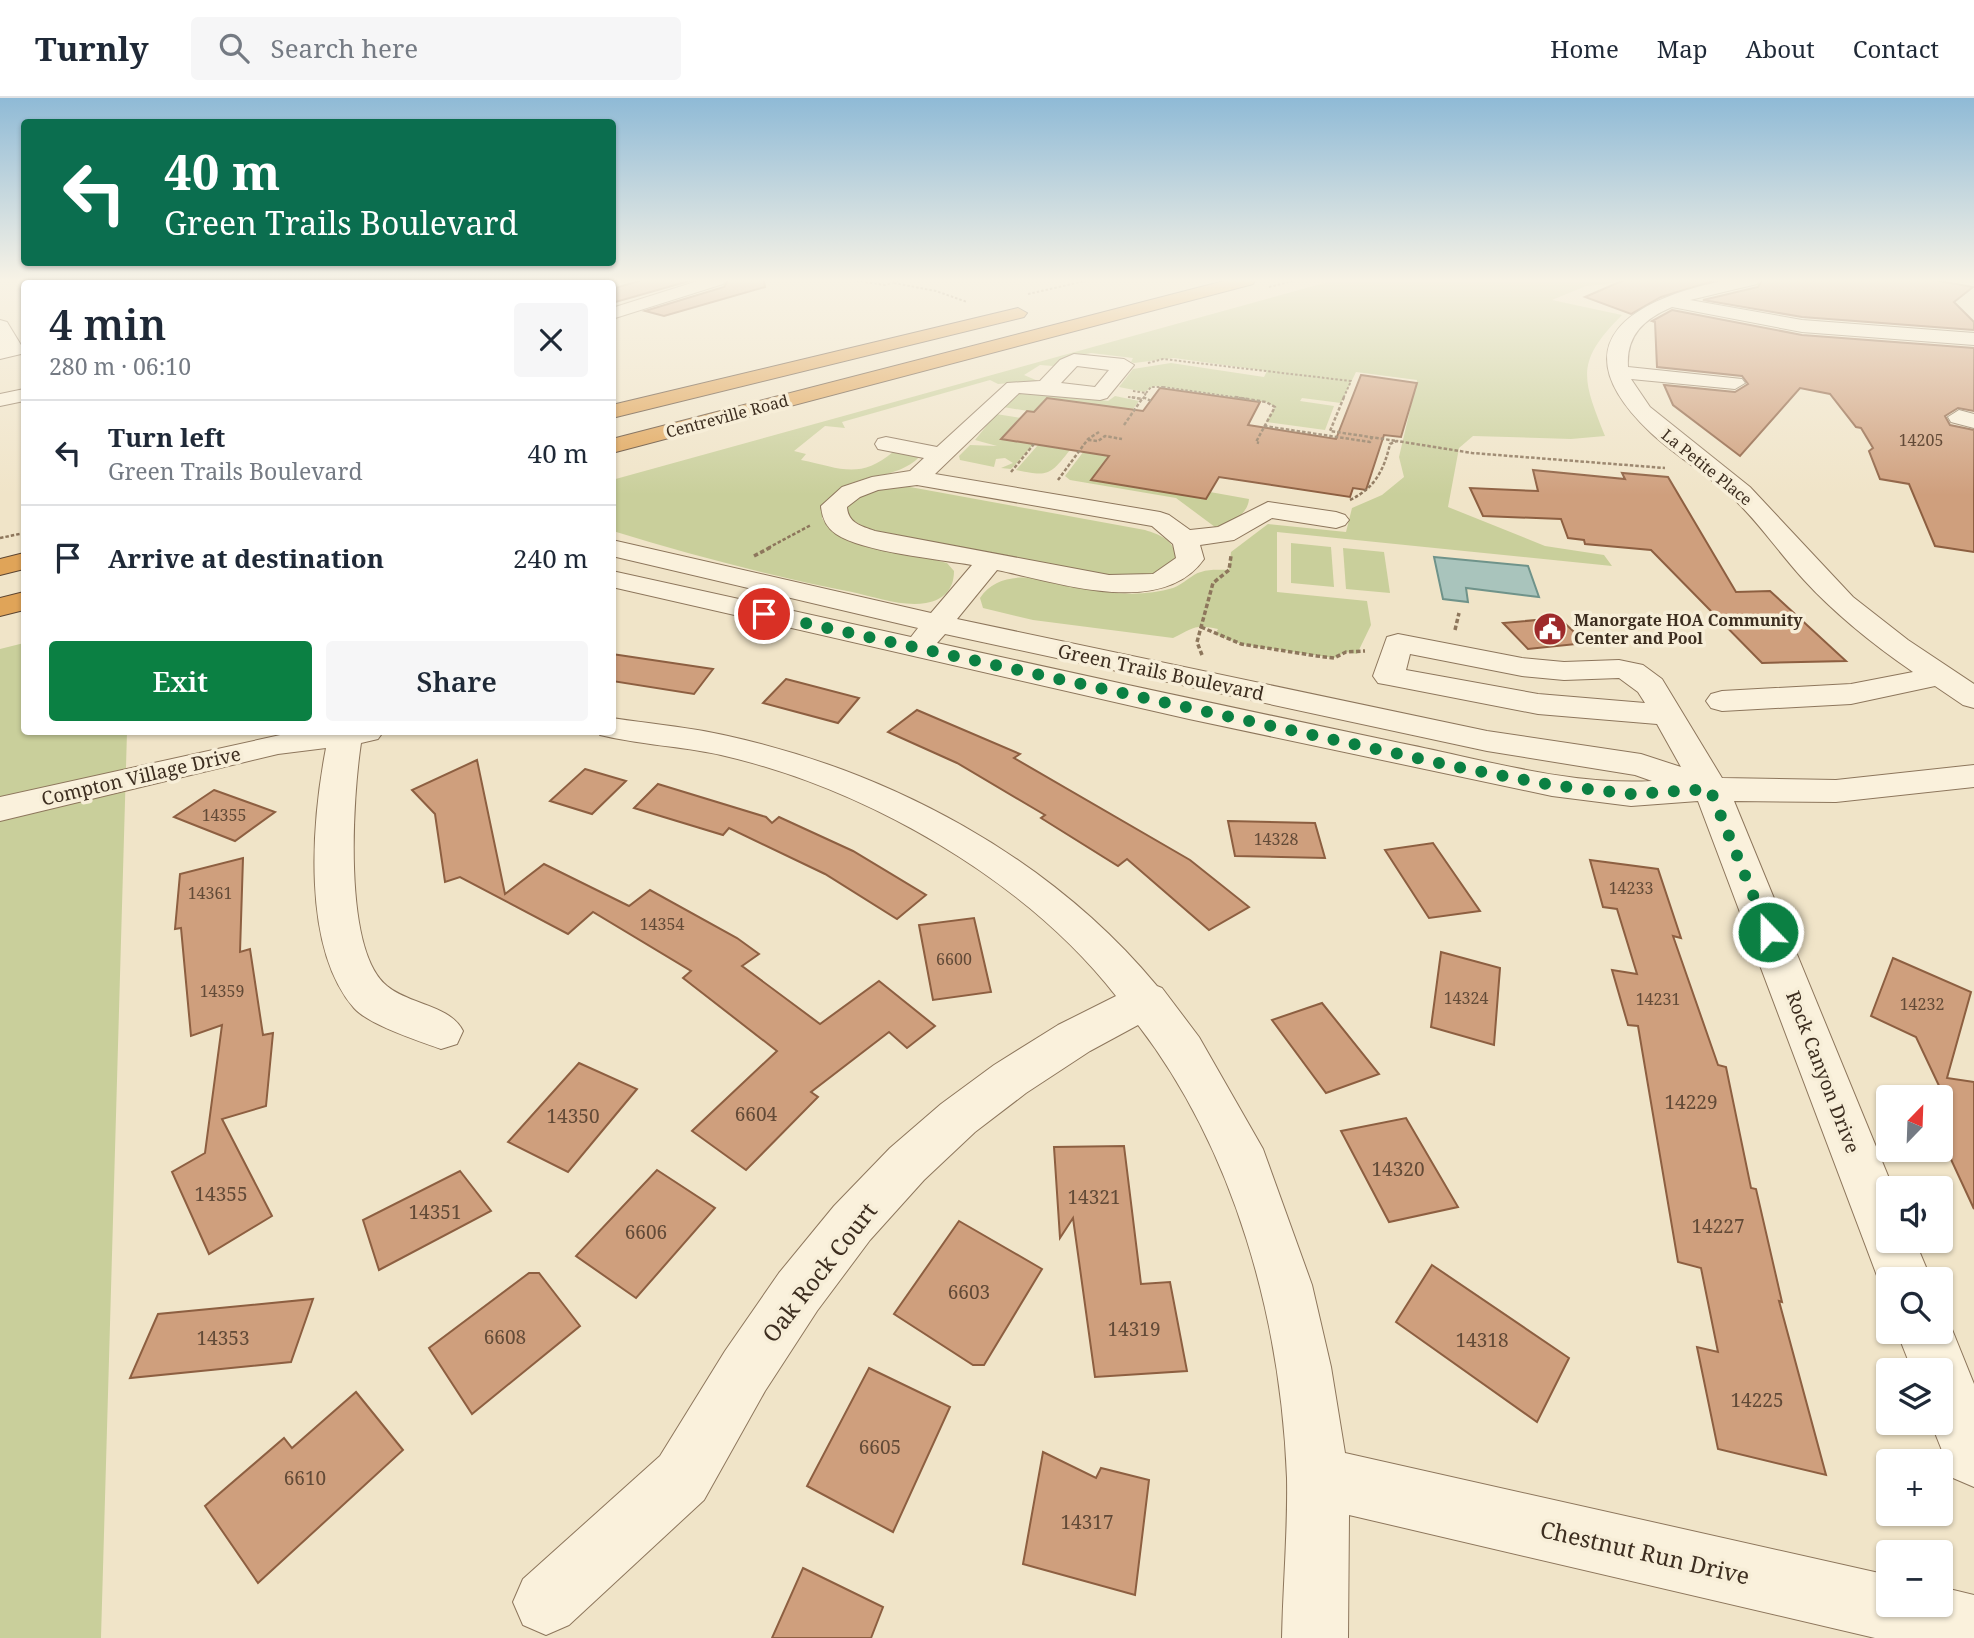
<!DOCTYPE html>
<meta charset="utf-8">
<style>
:root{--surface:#fff;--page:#f6f6f7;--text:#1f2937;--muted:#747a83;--line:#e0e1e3;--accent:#0b8043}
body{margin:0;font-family:"Noto Serif",serif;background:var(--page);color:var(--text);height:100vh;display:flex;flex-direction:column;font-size:26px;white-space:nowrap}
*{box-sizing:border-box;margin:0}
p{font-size:23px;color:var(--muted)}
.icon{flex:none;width:38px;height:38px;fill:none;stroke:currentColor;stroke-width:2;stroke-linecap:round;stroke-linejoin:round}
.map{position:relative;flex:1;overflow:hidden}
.panel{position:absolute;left:21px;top:182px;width:595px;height:455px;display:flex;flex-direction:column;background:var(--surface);border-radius:7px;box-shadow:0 2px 5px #0004}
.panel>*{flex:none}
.top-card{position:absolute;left:21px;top:21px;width:595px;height:147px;border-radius:7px;box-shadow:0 2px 5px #0004;background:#0b6e4f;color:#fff;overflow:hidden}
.needle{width:46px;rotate:23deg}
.buttons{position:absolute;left:1876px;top:987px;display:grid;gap:14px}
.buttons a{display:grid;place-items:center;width:77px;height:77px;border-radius:7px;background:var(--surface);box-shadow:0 2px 5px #0004;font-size:35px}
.pin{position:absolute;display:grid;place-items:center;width:60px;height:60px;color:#fff;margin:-30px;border:4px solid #fff;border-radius:50%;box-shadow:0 2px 7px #0007}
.me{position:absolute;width:77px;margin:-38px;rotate:338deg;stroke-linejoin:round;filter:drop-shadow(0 0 5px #0008)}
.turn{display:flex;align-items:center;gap:24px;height:147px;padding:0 28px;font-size:32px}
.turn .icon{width:91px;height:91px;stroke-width:2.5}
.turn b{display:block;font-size:49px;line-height:60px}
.round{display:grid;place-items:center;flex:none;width:74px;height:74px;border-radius:7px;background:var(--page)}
.overview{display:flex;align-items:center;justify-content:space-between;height:119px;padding:0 28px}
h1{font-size:42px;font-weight:600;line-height:52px}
.action{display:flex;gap:14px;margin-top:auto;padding:14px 28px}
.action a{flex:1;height:80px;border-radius:7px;background:var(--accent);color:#fff;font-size:28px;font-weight:600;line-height:80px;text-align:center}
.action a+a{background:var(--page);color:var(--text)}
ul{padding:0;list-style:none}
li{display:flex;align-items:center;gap:21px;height:105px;padding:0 28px;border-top:2px solid var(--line)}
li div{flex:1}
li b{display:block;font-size:26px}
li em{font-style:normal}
header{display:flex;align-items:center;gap:42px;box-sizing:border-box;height:98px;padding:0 35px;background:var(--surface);border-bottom:2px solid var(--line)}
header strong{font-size:33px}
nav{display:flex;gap:38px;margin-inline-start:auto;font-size:24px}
.search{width:490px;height:63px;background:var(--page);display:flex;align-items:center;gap:18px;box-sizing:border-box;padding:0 24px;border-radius:7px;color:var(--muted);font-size:26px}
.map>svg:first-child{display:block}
.green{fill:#c9cf9b}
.water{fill:#a9c4bc;stroke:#6f938a;stroke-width:2}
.building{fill:#cf9f7d;stroke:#8d5f41;stroke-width:2}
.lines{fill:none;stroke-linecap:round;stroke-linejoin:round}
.minor-casing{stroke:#8d765c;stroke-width:2}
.highway-casing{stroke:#5b4430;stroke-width:2}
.path-far2{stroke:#8d765c;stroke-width:2;stroke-dasharray:2.5 2;stroke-linecap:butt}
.path-far1{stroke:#8d765c;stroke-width:2.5;stroke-dasharray:3.5 2;stroke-linecap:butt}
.path{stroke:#8d765c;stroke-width:3.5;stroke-dasharray:4.5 2.5;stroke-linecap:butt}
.minor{fill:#faf1dc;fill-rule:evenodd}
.highway{fill:#e0a458;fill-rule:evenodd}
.route{stroke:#0b8043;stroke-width:12;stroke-dasharray:0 21.6}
.labels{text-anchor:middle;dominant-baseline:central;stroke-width:7;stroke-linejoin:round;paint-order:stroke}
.far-street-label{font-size:16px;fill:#3d2e20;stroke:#f7eed8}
.number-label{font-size:16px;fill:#624a37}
.far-poi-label{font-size:16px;font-weight:bold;fill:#3d2e20;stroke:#f7eed8;text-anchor:start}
.street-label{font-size:19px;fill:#3d2e20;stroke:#f7eed8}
.near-number-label{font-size:19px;fill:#624a37}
.near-street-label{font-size:23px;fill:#3d2e20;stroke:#f7eed8}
</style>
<header>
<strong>Turnly</strong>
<div class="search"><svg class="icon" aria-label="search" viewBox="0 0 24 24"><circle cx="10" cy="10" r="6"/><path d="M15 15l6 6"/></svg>Search here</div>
<nav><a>Home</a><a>Map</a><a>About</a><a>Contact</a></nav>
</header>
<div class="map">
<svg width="1974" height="1540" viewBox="0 0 1974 1540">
<rect width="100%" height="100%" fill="#f0e4c8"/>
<g class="green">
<polygon points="352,182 518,182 499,186 351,186"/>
<path d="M1335,182H1617L1607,186L1586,188L1552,202L1622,217C1575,264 1582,280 1605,338L1571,341L1473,338L1459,350L1448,409L1545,448L1604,457L1612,468L1277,434V494L1367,503L1371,527L1357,556L1346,554L1334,560L1241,546L1215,536L1218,531C1194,526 1194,530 1173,540L1033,522L983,510L980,500C1006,460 1072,490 1108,494C1130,497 1153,496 1173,490C1184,486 1192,476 1201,474C1210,471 1220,472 1229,472L1231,454L1268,426L1346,434L1352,410L1382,397L1404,379L1399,359L1417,282L1356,274L1341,305L1302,300L1300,303L1334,308L1325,332L1266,324L1275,309L1266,304L1155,288L1144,294L1119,289L1133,271L1171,265L1264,279L1267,273L1174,260L1134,265L1131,264L1133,260L1091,255L1063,261L1053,268L1040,267L1024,277L1038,283L998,286L990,282L842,324L845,330L825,328L794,353L806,356L801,362C840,370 860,382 893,354L919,359C896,385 835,374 822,420C842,454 910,453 947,465L954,473C954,491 944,502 926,505C902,509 875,499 852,494C771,478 691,457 613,433L612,382Z"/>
<polygon points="1044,293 1108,303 1115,298 1139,303 1121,327 1105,308 1047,300 1034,314 1003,309 1020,295"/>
<polygon points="996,316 1021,320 1001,341 1034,346 1011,371 1001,370 1013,365 1005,360 996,361 994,369 960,362 959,358 970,347 997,348 975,342"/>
<path d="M1120,343L1092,382L1206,401L1210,394L1249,401C1248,416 1230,428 1215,429L1176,400L1070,382L1065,378L1087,349Z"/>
<path d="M1038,347L1070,352C1050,377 1049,379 1016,372Z"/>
<path d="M910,389L1145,432C1160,437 1173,441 1176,458C1165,481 1137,478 1115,479L868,431L849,420L847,409C863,392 887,388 910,389Z"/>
<polygon points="1291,445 1331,449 1334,489 1291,485"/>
<polygon points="1343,450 1384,454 1390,495 1346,491"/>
<polygon points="24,545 24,634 127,634 101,1540 0,1540 0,551"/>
</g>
<polygon class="water" points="1434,459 1528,468 1539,499 1466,490 1468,504 1443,501"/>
<g class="building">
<polygon points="642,182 693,182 612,205 612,191"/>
<polygon points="728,182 764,182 765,189 664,218 645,213 724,189"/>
<polygon points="1624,182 1717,182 1661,199 1631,216 1585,199"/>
<polygon points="1762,182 1934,182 1973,189 1954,204 1974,224 1974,232 1802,219 1703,202 1758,189"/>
<polygon points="1672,212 1802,237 1974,250 1974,313 1958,310 1945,318 1950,327 1974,332 1974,454 1935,448 1909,386 1880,381 1869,353 1873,350 1861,330 1856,329 1830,296 1800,290 1740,358 1673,307 1664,287 1735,294 1748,286 1742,278 1657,269 1655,224 1652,223"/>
<polygon points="1361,277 1417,285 1401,339 1384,337 1366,392 1353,390 1350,399 1219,379 1206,401 1091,382 1109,358 1001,341 1027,313 1034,314 1047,300 1143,313 1160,290 1260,304 1248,327 1336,341"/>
<polygon points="1533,372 1625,381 1622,375 1668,379 1736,494 1770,493 1846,563 1762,565 1651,452 1585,446 1584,442 1568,440 1561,421 1483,418 1470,390 1538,393"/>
<polygon points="1559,520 1586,545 1528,551 1503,525"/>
<polygon points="612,556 713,571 694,596 612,583"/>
<polygon points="786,581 859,600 838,625 763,605"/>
<polygon points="917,612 1020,656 1014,660 1190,762 1249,809 1209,832 1127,761 1118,768 1041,720 1045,717 957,665 888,634"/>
<polygon points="477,662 505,796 544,766 629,808 650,792 737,840 759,856 742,868 820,926 879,883 935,928 907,950 889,934 811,994 818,999 746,1072 692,1033 777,953 683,880 691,873 593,814 568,836 460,779 445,784 435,716 412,692"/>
<polygon points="585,671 626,683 592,716 550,703"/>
<polygon points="658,686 766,719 772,725 779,719 853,753 926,797 897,821 825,776 729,730 723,737 634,710"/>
<polygon points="214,692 275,714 235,743 174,719"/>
<polygon points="1228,723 1315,725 1325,760 1235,758"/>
<polygon points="1433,745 1480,813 1429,820 1385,752"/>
<polygon points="243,760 240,854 250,851 263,937 273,935 266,1008 222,1021 272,1118 209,1156 172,1074 205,1055 222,927 191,938 181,830 175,831 180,776"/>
<polygon points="1590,762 1658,771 1681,840 1673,838 1718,967 1726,969 1751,1090 1756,1091 1782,1204 1779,1203 1826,1377 1718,1351 1697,1249 1718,1254 1701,1170 1678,1164 1638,928 1628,927 1612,872 1637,876 1617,811 1603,809"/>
<polygon points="974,820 991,894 933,902 919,827"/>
<polygon points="1441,854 1500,870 1494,947 1431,929"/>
<polygon points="1893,860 1971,894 1947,980 1974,984 1974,1111 1949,1057 1941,1055 1941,992 1916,939 1871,918"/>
<polygon points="1322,905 1379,976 1326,995 1272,922"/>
<polygon points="579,965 637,991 568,1074 508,1044"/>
<polygon points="1406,1020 1458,1109 1389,1124 1341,1033"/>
<polygon points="1124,1048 1141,1186 1170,1184 1187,1273 1095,1279 1073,1120 1060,1140 1054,1049"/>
<polygon points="657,1072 715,1110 636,1200 576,1158"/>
<polygon points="460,1073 491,1113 379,1172 363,1122"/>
<polygon points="959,1123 1042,1171 984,1267 973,1267 894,1216"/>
<polygon points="1432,1167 1569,1260 1537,1324 1396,1224"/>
<polygon points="529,1175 539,1175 580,1228 472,1316 429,1250"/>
<polygon points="313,1201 291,1264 130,1280 158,1216"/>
<polygon points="869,1270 950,1309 893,1434 807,1388"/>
<polygon points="356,1294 403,1352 258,1485 205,1408 284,1340 292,1350"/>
<polygon points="1043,1354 1096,1380 1101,1370 1149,1382 1135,1497 1023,1466"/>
<polygon points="803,1470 883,1509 871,1540 772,1540"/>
</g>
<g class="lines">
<defs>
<g id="minor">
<polygon points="125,182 141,182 142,186 124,186"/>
<polygon points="326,182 342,182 342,186 325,186"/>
<polygon points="513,182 543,182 541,186 508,186"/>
<polygon points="701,182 725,182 723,186 612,221 612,210"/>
<path d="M1727,182H1759L1757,186L1690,202L1802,222L1974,235V247L1802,234L1672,209C1644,221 1626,237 1628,269L1742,281L1745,285L1735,291L1631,281L1650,309L1750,389L1853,499L1908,542L1974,586V610L1963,607L1935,588L1851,606L1722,613L1711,610L1706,603L1711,596L1722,593L1851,586L1913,574C1874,547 1836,517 1804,482C1781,457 1762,429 1738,405C1712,379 1679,361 1651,335C1555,244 1633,201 1727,182Z"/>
<polygon points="0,222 7,224 24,252 21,256 0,261"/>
<path d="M1074,256L1124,261L1134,267L1107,300L1100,302L1019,295L935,376L1160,414L1169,417L1190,432L1218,429L1268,404L1336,414L1345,417L1349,422L1345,427L1336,430L1272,420L1234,442L1200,447L1204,461C1162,521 1057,484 997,472L957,521L1487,633L1641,656L1681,669L1657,626L1538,616L1389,587L1378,585L1373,578L1387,539L1398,536L1522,560L1564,564L1619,562L1643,567L1662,581L1722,680L1836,682L1974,667V689L1836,704L1734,703L1893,1090H1888V1143H1915L1931,1181H1888V1201L1885,1199L1698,703L1631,708L1552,698L1189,621L612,489V473L911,539L918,530L612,458V442L931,515L972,467C939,461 862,454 836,436C826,429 822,420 821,408L842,389L872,379L910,373L924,360L878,351L875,346L878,341L886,339L937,349L1007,285L1040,283L1060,262ZM1077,268L1109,272L1095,289L1061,285ZM917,387L1152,428L1173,446L1176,460L1153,476L1109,477L875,433C861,428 848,425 847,409L860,399L878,392ZM945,536L1487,653L1635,677L1652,683C1569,688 1482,661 1400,645C1246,613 1091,579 937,545ZM1410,556L1522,578L1564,582L1619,580L1638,594L1645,605L1538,596L1406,572Z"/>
<polygon points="24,291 24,303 0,308 0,296"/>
<polygon points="1959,312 1974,316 1974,330 1951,324 1948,319"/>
<path d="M612,620C651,626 690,629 728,638C891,674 1050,759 1157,888L1162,890L1199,939L1263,1051L1312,1187L1331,1269L1345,1355L1888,1477V1507H1941V1489L1974,1497V1540H1875L1349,1417L1348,1540H1282C1283,1487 1288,1434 1287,1380C1281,1222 1235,1053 1138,927L1090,953L1026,995L975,1034L924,1082L870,1142L817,1213L765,1293L704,1402L569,1527L546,1537L523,1527L513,1504L523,1481L660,1358L725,1253L779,1175L834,1108L890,1050L941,1006L994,967L1058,927L1116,898C1025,781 865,690 721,657C681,648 640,647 600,637L598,634H612Z"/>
<path d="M294,634H383L378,641L361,645C353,698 342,852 387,888C410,907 450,907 463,933L457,946L441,951C419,943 369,927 354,910C301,849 312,723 326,650L278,656L0,723V699Z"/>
<polygon points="1941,1213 1945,1214 1974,1286 1974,1389 1953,1380 1931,1325 1941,1325 1941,1272 1912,1272 1897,1234 1941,1234"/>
</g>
<g id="highway">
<polygon points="1228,182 1255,182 1253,186 612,355 612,341"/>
<polygon points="1018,210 1027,215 1024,219 612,320 612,307"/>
<polygon points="24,455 24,471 0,477 0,461"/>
<polygon points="24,494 24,512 0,518 0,500"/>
</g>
</defs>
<use href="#minor" class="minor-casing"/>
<use href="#highway" class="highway-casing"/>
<g class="path-far2">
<polyline points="852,182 885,187 902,182"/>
<polyline points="894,185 936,193 967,204"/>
<polyline points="1269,189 1297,182"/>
<polyline points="1028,196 1089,182"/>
<polyline points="1148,265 1163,261 1351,283 1343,301"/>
<polyline points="1163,289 1247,301"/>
<polyline points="1133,293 1146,295 1143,301"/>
<polyline points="1146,295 1151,289 1163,289"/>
<polyline points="1128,299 1142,301"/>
</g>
<g class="path-far1">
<polyline points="1143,299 1151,303"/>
<polyline points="1235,299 1266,304 1275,309 1256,344 1259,345"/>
<polyline points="1344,299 1330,333 1397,343"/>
<polyline points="1124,327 1142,301 1131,299"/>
<polyline points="1264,328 1370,344 1372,339"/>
<polyline points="1088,342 1098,343 1105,338 1122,341"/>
<polyline points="1011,374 1034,346"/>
<polyline points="1058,382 1088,341 1099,334"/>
<path d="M1350,402C1375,390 1384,372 1390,346L1397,343L1472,355L1665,370"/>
<polyline points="0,440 24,435"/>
<polyline points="768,450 811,427"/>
</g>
<g class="path">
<polyline points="754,458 771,449"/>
<polyline points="1201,529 1241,546 1317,558 1334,560 1346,554 1365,553"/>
<polyline points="1455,532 1459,515"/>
<polyline points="1202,557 1197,544 1213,485 1229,472 1231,458"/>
</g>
<use href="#minor" class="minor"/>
<use href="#highway" class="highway"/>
</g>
<linearGradient id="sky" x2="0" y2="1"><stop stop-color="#8fbad6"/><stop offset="0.46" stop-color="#f8f3e6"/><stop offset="1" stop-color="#f8f3e6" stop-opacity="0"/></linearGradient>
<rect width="1974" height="397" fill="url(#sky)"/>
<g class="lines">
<polyline class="route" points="764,516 1462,670 1552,687 1631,696 1710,691 1768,834"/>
</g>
<defs>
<symbol id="civic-disc" viewBox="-11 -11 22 22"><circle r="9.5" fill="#9e2a2b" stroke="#f7eed8"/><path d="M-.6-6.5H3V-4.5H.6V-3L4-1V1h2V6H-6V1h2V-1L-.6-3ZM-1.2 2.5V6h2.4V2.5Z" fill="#fff"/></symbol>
</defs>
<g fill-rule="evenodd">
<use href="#civic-disc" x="1531" y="512" width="38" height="38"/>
</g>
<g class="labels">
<g class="far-street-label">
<text transform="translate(727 318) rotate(-15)">Centreville Road</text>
<text transform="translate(1707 369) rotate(39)">La Petite Place</text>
</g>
<g class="number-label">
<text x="1921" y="342">14205</text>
<text x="224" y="717">14355</text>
<text x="1276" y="741">14328</text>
<text x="1631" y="790">14233</text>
<text x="210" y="795">14361</text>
<text x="662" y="826">14354</text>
<text x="954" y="861">6600</text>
<text x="222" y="893">14359</text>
<text x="1466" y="900">14324</text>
<text x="1658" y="901">14231</text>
<text x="1922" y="906">14232</text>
</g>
<g class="far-poi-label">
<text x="1574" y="522">Manorgate HOA Community<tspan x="1574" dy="18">Center and Pool</tspan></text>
</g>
<g class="street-label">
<text transform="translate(1161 574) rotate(12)">Green Trails Boulevard</text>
<text transform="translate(141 678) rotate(-13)">Compton Village Drive</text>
<text transform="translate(1823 974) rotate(69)">Rock Canyon Drive</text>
</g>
<g class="near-number-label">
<text x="1691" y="1004">14229</text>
<text x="756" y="1016">6604</text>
<text x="573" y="1018">14350</text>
<text x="1398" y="1071">14320</text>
<text x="221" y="1096">14355</text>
<text x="1094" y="1099">14321</text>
<text x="435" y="1114">14351</text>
<text x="1718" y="1128">14227</text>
<text x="646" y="1134">6606</text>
<text x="969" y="1194">6603</text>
<text x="1134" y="1231">14319</text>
<text x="505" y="1239">6608</text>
<text x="223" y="1240">14353</text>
<text x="1482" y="1242">14318</text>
<text x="1757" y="1302">14225</text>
<text x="880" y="1349">6605</text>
<text x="305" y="1380">6610</text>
<text x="1087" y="1424">14317</text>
</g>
<g class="near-street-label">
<text transform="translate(819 1174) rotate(-52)">Oak Rock Court</text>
<text transform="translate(1645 1454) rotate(13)">Chestnut Run Drive</text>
</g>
</g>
</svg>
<div class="buttons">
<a><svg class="needle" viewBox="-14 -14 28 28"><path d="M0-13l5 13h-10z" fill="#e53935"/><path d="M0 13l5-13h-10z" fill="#747a83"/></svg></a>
<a><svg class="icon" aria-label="sound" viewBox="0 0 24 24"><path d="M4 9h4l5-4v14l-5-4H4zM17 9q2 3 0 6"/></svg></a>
<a><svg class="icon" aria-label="search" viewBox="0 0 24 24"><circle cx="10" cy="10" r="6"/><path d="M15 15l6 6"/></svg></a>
<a><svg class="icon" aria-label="layers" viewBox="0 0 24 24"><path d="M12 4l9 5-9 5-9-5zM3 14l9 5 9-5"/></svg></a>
<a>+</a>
<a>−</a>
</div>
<div class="pin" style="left:764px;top:516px;background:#d93025"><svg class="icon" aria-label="arrive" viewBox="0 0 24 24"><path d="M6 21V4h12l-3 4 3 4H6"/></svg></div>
<svg class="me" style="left:1768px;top:834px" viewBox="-20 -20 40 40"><circle r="17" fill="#0b8043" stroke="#fff" stroke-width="3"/><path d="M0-11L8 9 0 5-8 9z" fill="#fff"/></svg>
<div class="top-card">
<div class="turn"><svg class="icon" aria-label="left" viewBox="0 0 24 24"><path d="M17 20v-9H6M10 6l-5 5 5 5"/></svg><div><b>40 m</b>Green Trails Boulevard</div></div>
</div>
<section class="panel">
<div class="overview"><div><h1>4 min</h1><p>280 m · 06:10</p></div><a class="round"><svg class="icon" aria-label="close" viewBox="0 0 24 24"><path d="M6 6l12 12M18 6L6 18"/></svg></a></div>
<ul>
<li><svg class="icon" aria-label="left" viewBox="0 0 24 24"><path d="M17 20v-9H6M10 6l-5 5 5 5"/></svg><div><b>Turn left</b><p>Green Trails Boulevard</p></div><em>40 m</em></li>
<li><svg class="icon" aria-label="arrive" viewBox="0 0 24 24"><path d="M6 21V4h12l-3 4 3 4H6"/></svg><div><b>Arrive at destination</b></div><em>240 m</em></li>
</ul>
<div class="action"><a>Exit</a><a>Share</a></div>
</section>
</div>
